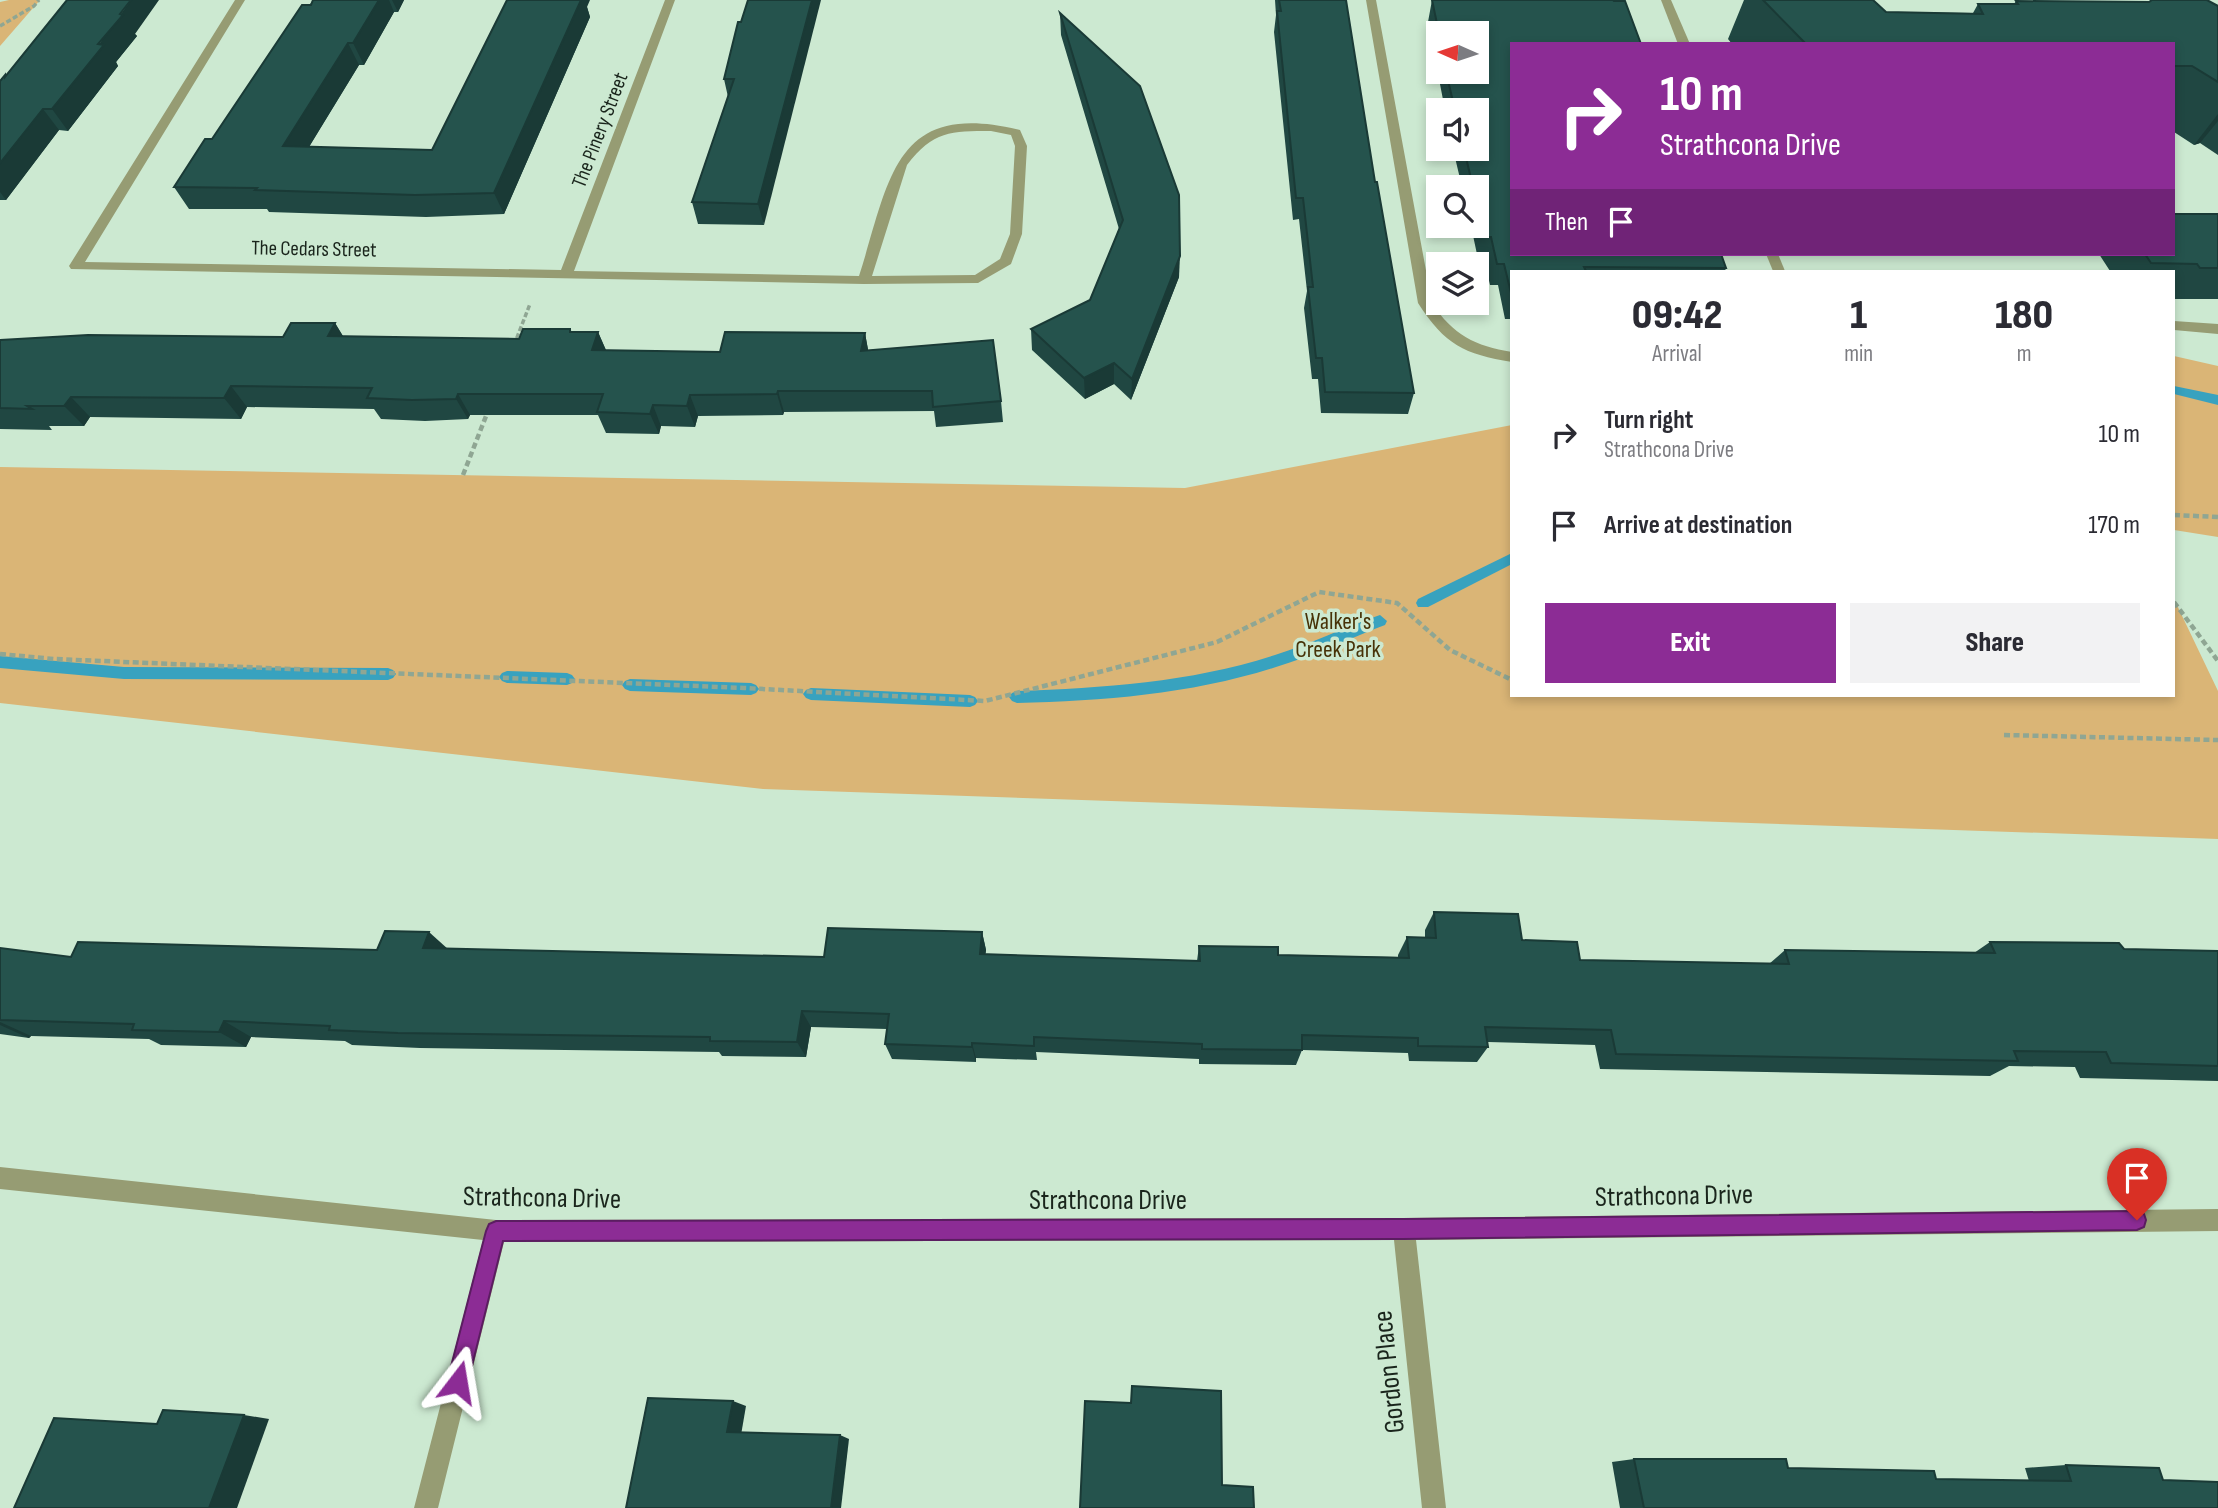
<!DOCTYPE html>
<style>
:root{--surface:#fff;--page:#f2f2f3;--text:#2b2b33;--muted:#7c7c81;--accent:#8c2c95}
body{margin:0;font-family:"Sofia Sans Condensed",sans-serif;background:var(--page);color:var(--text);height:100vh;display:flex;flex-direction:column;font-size:26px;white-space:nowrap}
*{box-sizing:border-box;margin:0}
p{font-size:23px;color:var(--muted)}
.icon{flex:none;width:38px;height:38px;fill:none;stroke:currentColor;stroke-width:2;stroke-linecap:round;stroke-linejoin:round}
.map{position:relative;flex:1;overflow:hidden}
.drawer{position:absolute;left:1510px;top:270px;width:665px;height:427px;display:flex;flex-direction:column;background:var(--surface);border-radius:0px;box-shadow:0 4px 10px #0003}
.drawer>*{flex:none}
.hud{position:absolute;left:1510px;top:42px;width:665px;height:214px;border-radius:0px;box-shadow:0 4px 10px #0003;background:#8c2c95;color:#fff;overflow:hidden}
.needle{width:46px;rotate:273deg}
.controls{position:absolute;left:1426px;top:21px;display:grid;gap:14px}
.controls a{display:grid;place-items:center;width:63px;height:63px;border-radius:0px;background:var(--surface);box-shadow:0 4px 10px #0003;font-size:35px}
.pin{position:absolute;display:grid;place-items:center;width:60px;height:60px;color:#fff;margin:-72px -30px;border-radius:50% 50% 50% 0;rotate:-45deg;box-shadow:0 0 7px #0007}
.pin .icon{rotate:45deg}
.me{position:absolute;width:77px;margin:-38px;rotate:14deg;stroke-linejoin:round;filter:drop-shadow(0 0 5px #0008)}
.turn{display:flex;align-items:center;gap:24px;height:147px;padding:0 35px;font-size:32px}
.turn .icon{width:91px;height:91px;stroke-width:2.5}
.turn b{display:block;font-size:49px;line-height:60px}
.then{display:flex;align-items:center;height:66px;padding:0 35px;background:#0003;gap:14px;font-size:26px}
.eta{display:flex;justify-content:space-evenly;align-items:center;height:119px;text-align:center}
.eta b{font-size:42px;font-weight:800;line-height:49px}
.action{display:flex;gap:14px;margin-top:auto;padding:14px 35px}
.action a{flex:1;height:80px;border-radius:0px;background:var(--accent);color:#fff;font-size:28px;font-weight:800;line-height:80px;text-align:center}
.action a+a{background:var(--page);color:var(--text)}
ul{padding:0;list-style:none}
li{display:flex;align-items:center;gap:21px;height:91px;padding:0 35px}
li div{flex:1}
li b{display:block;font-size:26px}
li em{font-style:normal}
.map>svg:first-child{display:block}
.green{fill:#dab576}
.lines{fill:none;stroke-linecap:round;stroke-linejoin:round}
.stream{fill:#38a2bf;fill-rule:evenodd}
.path-far1{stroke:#8fa693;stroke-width:3.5;stroke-dasharray:5 2.5;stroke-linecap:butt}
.path{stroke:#8fa693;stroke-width:4.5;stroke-dasharray:6 3.5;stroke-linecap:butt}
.minor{fill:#969c73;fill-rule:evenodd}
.wall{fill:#204742;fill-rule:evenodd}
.shaded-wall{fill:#1a3a36}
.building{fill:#25534d;stroke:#1a3a36;stroke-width:2}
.route{fill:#8c2c95;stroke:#5b1d61;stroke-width:2}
.labels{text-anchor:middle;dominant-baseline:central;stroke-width:7;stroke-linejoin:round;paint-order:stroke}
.far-street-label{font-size:21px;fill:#1a251c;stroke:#cce9d1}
.park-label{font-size:24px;fill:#473207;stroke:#cce9d1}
.near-street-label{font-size:28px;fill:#1a251c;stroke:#cce9d1}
</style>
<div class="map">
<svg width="2218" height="1508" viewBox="0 0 2218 1508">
<rect width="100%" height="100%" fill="#cce9d1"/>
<g class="green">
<polygon points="9,0 40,0 0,46 0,2"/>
<polygon points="2174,356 2218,366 2218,537 2174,530"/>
<polygon points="1512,425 1512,695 2174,695 2174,599 2218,691 2218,839 763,789 0,703 0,467 1185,488"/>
</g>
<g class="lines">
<g class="stream">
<polygon points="2174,386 2218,395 2218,405 2174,394"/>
<polygon points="1512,553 1512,564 1428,607 1418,607 1416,603 1418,599"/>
<path d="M1380,615L1387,621L1385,625C1348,639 1313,656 1276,667C1192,694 1104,701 1017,703L1012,701L1009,697L1012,693L1017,691C1104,688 1192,682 1275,655C1311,644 1344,627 1380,615Z"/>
<polygon points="0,656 124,667 388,668 393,670 396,674 393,678 388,680 124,679 0,668"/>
<polygon points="507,671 567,673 572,675 575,679 572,683 567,685 507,683 502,681 499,677 502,673"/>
<polygon points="630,679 751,683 756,685 759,689 756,693 751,695 630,691 625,689 622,685 625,681"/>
<polygon points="811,688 970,695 975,697 978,701 975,705 970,707 811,700 806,698 803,694 806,690"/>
</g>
<g class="path-far1">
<polyline points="0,26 34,6 39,0"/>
<polyline points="1427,131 1438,132"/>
<polyline points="514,345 530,304"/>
</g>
<g class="path">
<polyline points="463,475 488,411"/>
<polyline points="2174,515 2218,517"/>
<polyline points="2174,602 2218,661"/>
<polyline points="0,654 54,659 744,688 985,701 1217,642 1319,592 1397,603 1450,650 1512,680"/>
<polyline points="2004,735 2218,740"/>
</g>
<g class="minor">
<path d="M235,0H245L85,262L561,270L665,0H675L574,271L859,276C890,180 893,99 1020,130L1027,146L1022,234L1011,264L978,283L864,284L71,269L69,266ZM991,131L1011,135L1015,146L1010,234L1000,259L975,275L872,276L907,165C933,131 951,131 991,131Z"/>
<path d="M1366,0H1376L1432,303C1453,335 1475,346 1512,352V362C1464,354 1445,345 1418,303Z"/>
<polygon points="1661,0 1671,0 1690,44 1678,44"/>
<polygon points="1766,254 1778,254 1785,271 1773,271"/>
<polygon points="2174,321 2218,324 2218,334 2174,330"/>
<polygon points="0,1167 496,1220 1404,1218 2218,1209 2218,1231 1416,1240 1446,1508 1422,1508 1394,1240 504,1242 438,1508 414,1508 483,1240 0,1189"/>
</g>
</g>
<g class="wall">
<polygon points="313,0 404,0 398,12 394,12 364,65 359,65 309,147 432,150 587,7 590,17 504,214 426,217 269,212 267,209 189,209 174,187 212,139"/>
<polygon points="1275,0 1346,0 1375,182 1414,393 1408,414 1321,413 1318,379 1312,379 1304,308 1307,291 1299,219 1293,220 1274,32 1276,15"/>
<path d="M1432,0L1512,44L1726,268L1725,271H1512V319H1505L1498,285H1490L1484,259H1478L1471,226H1477V187H1462L1453,149H1477V110H1445L1428,22ZM1438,33L1477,72H1438Z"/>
<polygon points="1744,0 1873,0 1886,12 1973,13 1978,4 2014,4 2016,1 2218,6 2218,155 2200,143 2194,145 2174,132 2174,44 1732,44 1728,39"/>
<polygon points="1060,13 1179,277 1131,400 1114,384 1085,399 1032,350 1031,329 1090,300 1119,229 1061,35"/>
<polygon points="738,22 764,225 698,224 692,202 728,97 724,79"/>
<polygon points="135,34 137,36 116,62 118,66 68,131 59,130 6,200 0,200 0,81 6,76"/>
<polygon points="2218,214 2218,299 2174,299 2174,271 2110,271 2099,254 2174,254"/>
<polygon points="335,323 343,336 519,339 570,329 572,332 598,332 606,350 720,352 865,333 868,350 1001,401 1003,422 936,427 934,411 784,412 783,415 698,416 695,427 661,426 659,434 606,433 598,415 470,415 468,419 425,421 381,419 374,409 247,407 241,419 90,417 84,426 49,426 52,430 0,429 0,340 283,337"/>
<polygon points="1434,912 1522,940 1580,960 1769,964 1785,950 1974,953 1990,942 2124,949 2218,951 2218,1081 2080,1078 2075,1067 2009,1066 1990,1076 1600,1069 1595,1045 1488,1042 1488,1047 1477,1062 1409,1061 1408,1053 1302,1050 1296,1065 1199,1064 1199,1059 1036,1052 1037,1060 976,1058 976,1062 892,1059 885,1044 887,1029 811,1027 806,1057 722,1056 719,1052 420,1048 352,1045 345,1041 251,1037 246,1047 161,1045 149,1039 31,1036 29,1038 0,1034 0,948 71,957 447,949 824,957 982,932 986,950 985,954 1197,961 1199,946 1278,955 1398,957 1398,955 1407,937 1425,938 1425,930"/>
<polygon points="1634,1459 1936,1479 2029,1481 2025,1468 2066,1465 2163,1480 2218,1508 1620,1508 1612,1462"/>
</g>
<g class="shaded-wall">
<polygon points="131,0 159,0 135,34 137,36 116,62 118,66 68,131 52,109"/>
<polygon points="379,0 389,0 394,12 364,65 353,43"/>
<polygon points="392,0 404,0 398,12"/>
<polygon points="577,0 590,0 587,7 590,17 504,214 494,193"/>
<polygon points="812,0 821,0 764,225 758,204"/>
<polygon points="348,43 359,65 296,168 283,146"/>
<polygon points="43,109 59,130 6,200 0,192 0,163"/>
<polygon points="2218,114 2218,121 2200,143 2194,145"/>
<polygon points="1180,256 1179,277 1131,400 1132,379"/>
<polygon points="335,323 348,345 328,336"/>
<polygon points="598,332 607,353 592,350"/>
<polygon points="865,333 869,355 861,351"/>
<polygon points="1114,363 1114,384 1085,399 1084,378"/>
<polygon points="231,386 247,407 241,419 224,398"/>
<polygon points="778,391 784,412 783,415 777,394"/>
<polygon points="458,394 470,415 468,419 456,399"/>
<polygon points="690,395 698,416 695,427 687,406"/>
<polygon points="71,397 90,417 84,426 64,406"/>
<polygon points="653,405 661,426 659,434 650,414"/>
<polygon points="429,932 449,950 423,948"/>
<polygon points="982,932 986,950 984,971 980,954"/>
<polygon points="802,1011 811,1027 806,1057 797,1042"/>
<polygon points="224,1021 251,1037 246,1047 219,1032"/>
<polygon points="0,1022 31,1036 29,1038 0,1025"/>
<polygon points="972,1043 976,1058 976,1062 972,1047"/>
<polygon points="733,1401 746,1406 741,1435 727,1432"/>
<polygon points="244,1415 269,1419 237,1508 209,1508"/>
<polygon points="840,1435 849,1439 841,1508 831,1508"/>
</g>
<g class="building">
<polygon points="67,0 131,0 120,14 123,15 98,44 104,45 52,109 43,109 0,163 0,81 5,75 5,77"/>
<polygon points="313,0 379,0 353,43 348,43 283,146 432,150 507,0 581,0 494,193 415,195 255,190 257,188 174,187 205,139 212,139 302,5 311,5"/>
<polygon points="748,0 812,0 758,204 692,202 734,79 724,79 738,22 741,22"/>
<polygon points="1279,0 1346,0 1375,182 1377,182 1414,393 1325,392 1322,358 1316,358 1308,287 1313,287 1303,198 1296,198 1277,11 1281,11"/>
<polygon points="1432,0 1613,0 1614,1 1625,1 1641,44 1512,44 1512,254 1721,254 1726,268 1584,267 1586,271 1512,271 1512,297 1504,264 1497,264 1491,237 1485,237 1477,205 1477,187 1473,187 1464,149 1477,149 1477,110 1455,110 1446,72 1477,72 1477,33 1439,33"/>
<polygon points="1763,0 1873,0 1886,12 1983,14 1978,4 2018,4 2016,1 2149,2 2152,0 2207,0 2218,6 2218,82 2192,66 2174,66 2174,44 1806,44"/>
<polygon points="1060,13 1140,86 1179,195 1180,256 1132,379 1114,363 1084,378 1031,329 1090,300 1123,220"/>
<polygon points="2174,214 2218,214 2218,268 2200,268 2197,264 2151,263 2145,254 2174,254"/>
<polygon points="291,323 335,323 328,336 519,339 523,329 570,329 570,332 598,332 592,350 720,352 725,332 865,333 861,351 993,340 1001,401 933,407 932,391 778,391 777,394 690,395 687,406 653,405 650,414 597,412 603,394 458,394 456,399 412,400 367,398 372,388 231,386 224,398 71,397 64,406 27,406 32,409 0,408 0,340 88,335 283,337"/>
<polygon points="1434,912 1518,914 1522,940 1577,942 1580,960 1789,964 1785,950 1995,953 1990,942 2119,943 2124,949 2218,951 2218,1066 2111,1063 2106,1052 2014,1051 2018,1061 1616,1054 1611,1030 1485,1027 1488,1047 1418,1046 1418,1038 1302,1035 1302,1050 1202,1049 1202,1044 1034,1037 1034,1046 972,1043 972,1047 885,1044 889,1014 802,1011 797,1042 710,1041 710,1037 398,1033 329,1030 330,1026 224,1021 219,1032 132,1030 134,1024 0,1020 0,948 71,957 78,942 377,950 385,931 429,932 423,948 824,957 828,928 982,932 980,954 1200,961 1199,946 1278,947 1278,955 1409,958 1407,937 1436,938"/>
<polygon points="1132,1386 1221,1391 1222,1485 1253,1487 1254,1508 1080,1508 1085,1401 1131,1403"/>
<polygon points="648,1398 733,1401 727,1432 840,1435 831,1508 626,1508"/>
<polygon points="163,1410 244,1415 209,1508 14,1508 54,1418 157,1424"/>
<polygon points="1634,1459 1786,1459 1788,1468 1934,1471 1936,1479 2071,1481 2066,1465 2159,1468 2163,1480 2218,1482 2218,1508 1644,1508"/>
</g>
<polygon class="route" points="2137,1211 2144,1214 2146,1220 2144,1227 2137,1230 1404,1239 503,1241 468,1382 465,1389 458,1392 450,1389 447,1382 486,1231 489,1224 496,1221 1404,1219"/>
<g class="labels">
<g class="far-street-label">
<text transform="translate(600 130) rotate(-69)">The Pinery Street</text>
<text transform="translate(314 249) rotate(1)">The Cedars Street</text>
</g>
<g class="park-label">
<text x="1338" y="621">Walker's<tspan x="1338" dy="28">Creek Park</tspan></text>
</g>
<g class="near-street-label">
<text transform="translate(1674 1196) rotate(-1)">Strathcona Drive</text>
<text transform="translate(542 1198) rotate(1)">Strathcona Drive</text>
<text x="1108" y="1200">Strathcona Drive</text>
<text transform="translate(1389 1372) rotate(-96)">Gordon Place</text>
</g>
</g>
</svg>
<div class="controls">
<a><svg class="needle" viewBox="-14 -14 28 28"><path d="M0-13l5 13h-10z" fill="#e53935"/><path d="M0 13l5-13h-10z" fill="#7c7c81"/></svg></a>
<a><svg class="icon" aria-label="sound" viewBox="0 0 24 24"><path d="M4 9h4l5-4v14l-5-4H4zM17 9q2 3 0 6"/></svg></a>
<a><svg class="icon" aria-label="search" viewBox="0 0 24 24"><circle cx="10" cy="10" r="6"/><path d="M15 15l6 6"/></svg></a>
<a><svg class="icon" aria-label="layers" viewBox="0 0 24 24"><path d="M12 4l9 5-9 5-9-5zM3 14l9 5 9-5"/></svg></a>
</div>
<div class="pin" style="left:2137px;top:1220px;background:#d93025"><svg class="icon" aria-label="arrive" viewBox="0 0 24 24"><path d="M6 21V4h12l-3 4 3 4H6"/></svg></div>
<svg class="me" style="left:458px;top:1382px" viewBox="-20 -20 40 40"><path d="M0-17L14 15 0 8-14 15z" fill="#8c2c95" stroke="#fff" stroke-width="4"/></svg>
<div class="hud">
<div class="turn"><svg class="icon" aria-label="right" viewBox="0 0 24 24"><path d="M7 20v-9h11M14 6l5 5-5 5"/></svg><div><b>10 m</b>Strathcona Drive</div></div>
<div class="then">Then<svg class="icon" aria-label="arrive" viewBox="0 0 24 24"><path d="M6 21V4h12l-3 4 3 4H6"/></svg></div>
</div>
<section class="drawer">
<div class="eta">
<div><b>09:42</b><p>Arrival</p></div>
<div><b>1</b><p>min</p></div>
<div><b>180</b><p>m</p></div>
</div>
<ul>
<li><svg class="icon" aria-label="right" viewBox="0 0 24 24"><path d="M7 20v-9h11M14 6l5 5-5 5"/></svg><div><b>Turn right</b><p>Strathcona Drive</p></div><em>10 m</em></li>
<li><svg class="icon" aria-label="arrive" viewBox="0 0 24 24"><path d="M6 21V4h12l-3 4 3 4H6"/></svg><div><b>Arrive at destination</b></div><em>170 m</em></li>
</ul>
<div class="action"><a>Exit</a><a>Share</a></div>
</section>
</div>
